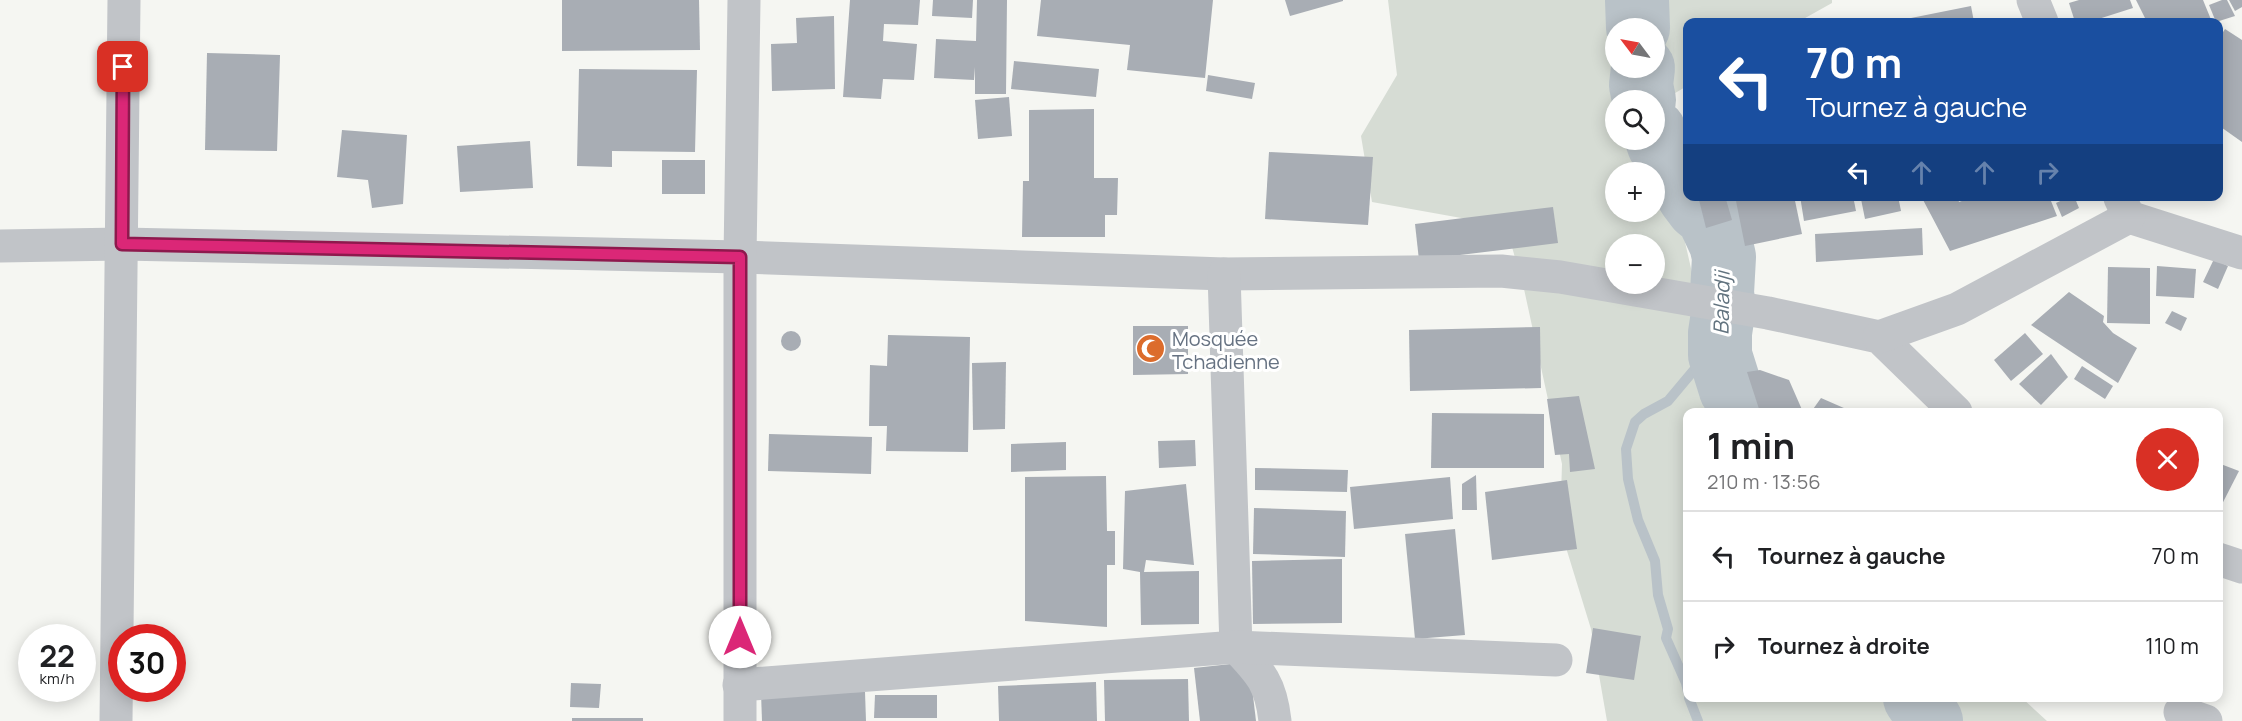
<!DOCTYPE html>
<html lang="fr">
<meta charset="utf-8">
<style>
:root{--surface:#fff;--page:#f2f2f2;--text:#202124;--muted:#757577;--line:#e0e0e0}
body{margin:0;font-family:Manrope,sans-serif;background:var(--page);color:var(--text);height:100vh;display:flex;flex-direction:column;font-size:22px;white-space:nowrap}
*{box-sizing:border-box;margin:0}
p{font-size:20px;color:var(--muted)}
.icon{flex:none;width:33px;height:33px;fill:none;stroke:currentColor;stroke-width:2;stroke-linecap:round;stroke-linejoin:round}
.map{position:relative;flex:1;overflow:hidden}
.sheet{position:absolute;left:1683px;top:408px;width:540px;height:294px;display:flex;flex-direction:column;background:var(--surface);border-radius:12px;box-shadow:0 3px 15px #0003}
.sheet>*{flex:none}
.guide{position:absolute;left:1683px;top:18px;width:540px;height:183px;border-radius:12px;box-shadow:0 3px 15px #0003;background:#1a4fa0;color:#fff;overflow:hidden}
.needle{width:39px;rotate:302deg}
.buttons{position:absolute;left:1605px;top:18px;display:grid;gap:12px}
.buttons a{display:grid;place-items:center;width:60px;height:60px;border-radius:50%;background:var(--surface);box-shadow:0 3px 15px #0003;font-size:30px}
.speed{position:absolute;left:18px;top:624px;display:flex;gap:12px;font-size:30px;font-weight:700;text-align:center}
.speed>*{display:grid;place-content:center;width:78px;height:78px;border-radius:50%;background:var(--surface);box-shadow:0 3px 15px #0003;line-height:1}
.speed small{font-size:15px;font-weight:400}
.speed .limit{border:9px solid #d22;background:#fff;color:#111}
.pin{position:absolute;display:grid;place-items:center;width:51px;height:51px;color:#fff;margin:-26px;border-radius:12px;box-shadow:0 3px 9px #0006}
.me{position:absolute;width:66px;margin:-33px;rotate:0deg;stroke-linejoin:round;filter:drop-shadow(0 0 4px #0008)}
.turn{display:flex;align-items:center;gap:21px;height:126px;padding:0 24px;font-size:27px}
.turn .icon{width:78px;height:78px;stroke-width:2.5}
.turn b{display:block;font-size:42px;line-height:51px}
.lanes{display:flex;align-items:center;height:57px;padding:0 24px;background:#0003;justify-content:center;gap:30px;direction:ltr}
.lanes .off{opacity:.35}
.round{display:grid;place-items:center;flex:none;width:63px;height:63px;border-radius:32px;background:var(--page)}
.head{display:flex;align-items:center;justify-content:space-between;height:102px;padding:0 24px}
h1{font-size:36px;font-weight:700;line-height:45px}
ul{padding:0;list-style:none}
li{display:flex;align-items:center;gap:18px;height:90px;padding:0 24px;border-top:2px solid var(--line)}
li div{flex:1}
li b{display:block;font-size:22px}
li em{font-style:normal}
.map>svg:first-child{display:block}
.green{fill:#d6dcd4;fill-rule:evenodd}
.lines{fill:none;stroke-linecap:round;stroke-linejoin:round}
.stream{stroke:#b9c2c8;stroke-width:10}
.river{stroke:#b9c2c8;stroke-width:64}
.building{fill:#a8adb4}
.minor{stroke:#c1c4c8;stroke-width:33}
.route-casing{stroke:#8e194d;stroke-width:15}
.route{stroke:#db2777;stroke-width:10}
.labels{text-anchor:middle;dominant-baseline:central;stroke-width:6;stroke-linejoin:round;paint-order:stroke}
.poi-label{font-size:20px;fill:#667282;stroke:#fff;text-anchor:start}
.water-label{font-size:21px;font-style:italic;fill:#62737f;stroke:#fff}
</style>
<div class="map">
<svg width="2242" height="721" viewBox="0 0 2242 721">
<rect width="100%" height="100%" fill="#f5f6f2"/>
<path class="green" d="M1388,0H1832V3L1798,22H1688L1687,86L1655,105L1654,100H1616V140H1652L1653,149L1682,229L1712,360L1759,412H1688V698H2022L2047,721H1607L1591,629L1560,528L1562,464L1524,289L1506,226L1372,202L1361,136L1397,75ZM1616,28H1654V68H1616ZM1616,172H1654V212H1616ZM1616,244H1654V284H1616Z"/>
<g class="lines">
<g class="stream">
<polyline points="1688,692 1686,683 1666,638 1668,629 1658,595 1655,561 1638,520 1628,479 1626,449 1635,422 1644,414 1668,401 1694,370 1701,368 1720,355"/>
<polyline points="1689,698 1698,721"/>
</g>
<g class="river">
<polyline points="1637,0 1638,28"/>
<polyline points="1643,68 1641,85 1644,100"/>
<polyline points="1654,131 1659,145 1670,160 1688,194"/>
<polyline points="1689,196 1698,208 1708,216 1721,244 1724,257 1722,293 1724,307 1720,333 1720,355 1731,390 1747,412"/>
<polyline points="1915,698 1931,721"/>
</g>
</g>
<g class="building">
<polygon points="562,0 699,0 700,50 562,51"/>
<polygon points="850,0 920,0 918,25 884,24 883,41 917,44 914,80 883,79 881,99 843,97"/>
<polygon points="933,0 973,0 972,18 932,16"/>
<polygon points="977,0 1007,0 1006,94 975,94 975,67 974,80 934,78 936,39 976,41"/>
<polygon points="1041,0 1213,0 1205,78 1127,70 1130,45 1037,36"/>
<polygon points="1285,0 1343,0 1343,1 1290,16"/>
<polygon points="2079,0 2130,0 2133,8 2089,22 2075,22 2069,3"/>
<polygon points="2136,0 2203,0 2212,22 2147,22"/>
<polygon points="2222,0 2227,0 2235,16 2216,22 2209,5"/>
<polygon points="2229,0 2242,0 2242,7 2235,11"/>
<polygon points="1971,6 1974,22 1896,22 1896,21"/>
<polygon points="834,16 835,89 772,91 771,44 797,43 796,18"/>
<polygon points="2225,29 2242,40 2242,142 2218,125 2218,40"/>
<polygon points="207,53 280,55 277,151 205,150"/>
<polygon points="1014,61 1099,69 1096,97 1011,89"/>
<polygon points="579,69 697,70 695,152 612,151 612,167 577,166"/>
<polygon points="1208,75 1255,83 1252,99 1206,91"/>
<polygon points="1009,97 1012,136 978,139 975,100"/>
<polygon points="1094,109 1094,178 1118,178 1117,215 1105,215 1105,237 1022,237 1023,181 1029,181 1029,110"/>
<polygon points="342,130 407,135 403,204 372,208 368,180 337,177"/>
<polygon points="530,141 533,188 460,192 457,146"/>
<polygon points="1269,152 1373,157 1368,225 1265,219"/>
<rect x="662" y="160" width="43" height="34"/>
<polygon points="1698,196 1725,196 1732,220 1706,228"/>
<polygon points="1735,196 1794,196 1802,234 1745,246"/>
<polygon points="1800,196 1853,196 1856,211 1804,221"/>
<polygon points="1873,196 1898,196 1901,211 1865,219 1861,199"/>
<polygon points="1921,196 1957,196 1959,202 1976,196 2049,196 2057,216 1950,251"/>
<polygon points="2071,196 2074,196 2079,208 2062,217 2056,203"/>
<polygon points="1553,207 1558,243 1419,260 1415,224"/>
<polygon points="1922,228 1923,255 1816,262 1815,234"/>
<polygon points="2214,259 2228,266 2218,289 2203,282"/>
<polygon points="2157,266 2196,269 2194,298 2156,296"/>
<polygon points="2108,267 2150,268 2150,324 2107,323"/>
<polygon points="2069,292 2104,316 2103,322 2113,333 2137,348 2118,383 2031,325"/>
<polygon points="2172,311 2187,318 2181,331 2165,323"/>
<polygon points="1133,326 1188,326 1188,374 1133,375"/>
<polygon points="1540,327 1541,388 1410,391 1409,330"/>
<circle cx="791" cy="341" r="10"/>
<polygon points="2025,333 2043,354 2011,381 1994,360"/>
<polygon points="888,335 970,337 968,452 886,451 887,426 869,426 870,365 887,366"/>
<polygon points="2051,354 2068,377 2041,405 2019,384"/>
<polygon points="1006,362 1005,429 973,430 972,363"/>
<polygon points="2082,366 2113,386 2105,399 2074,379"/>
<polygon points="1760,370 1789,380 1803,412 1760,412 1747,372"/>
<polygon points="1579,396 1595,469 1570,472 1569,454 1555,455 1547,399"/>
<polygon points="1821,398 1853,412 1811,412"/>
<polygon points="1432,413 1544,414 1544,468 1431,468"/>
<polygon points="769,434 872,437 871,474 768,471"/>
<polygon points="1195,440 1196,466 1159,468 1158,441"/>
<polygon points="1066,442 1066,470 1011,472 1011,444"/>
<polygon points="2218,463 2239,471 2218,512"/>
<polygon points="1255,468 1348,470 1347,492 1255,490"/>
<polygon points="1476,475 1477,510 1462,510 1462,484"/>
<polygon points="1106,476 1107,531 1115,531 1115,565 1107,565 1107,627 1025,621 1025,477"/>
<polygon points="1450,477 1453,519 1354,529 1350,487"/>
<polygon points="1567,480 1577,549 1492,560 1485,492"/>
<polygon points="1186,484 1194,565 1146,560 1144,572 1199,571 1199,624 1141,625 1140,572 1123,569 1125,491"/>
<polygon points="1254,508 1346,511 1345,557 1253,554"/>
<polygon points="1455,529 1465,635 1415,639 1405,534"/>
<polygon points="1342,559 1342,623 1253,624 1252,561"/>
<polygon points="1593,628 1641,636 1634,680 1586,673"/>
<polygon points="1249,662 1256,721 1200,721 1194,668"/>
<polygon points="1188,679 1189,721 1105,721 1104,680"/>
<polygon points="1096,682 1097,721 999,721 998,686"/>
<polygon points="571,683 601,684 599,708 570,707"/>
<polygon points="865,692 866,721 762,721 761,693"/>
<polygon points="875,695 937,695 937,718 874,718"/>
<rect x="572" y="718" width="71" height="3"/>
</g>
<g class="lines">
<g class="minor">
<polyline points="2033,0 2042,22"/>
<polyline points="2120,198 2129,217 2242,253"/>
<polyline points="0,246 122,244 740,257 1224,274 1501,271 1560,277 1768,313 1879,337 1956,412"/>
<path d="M1224,274L1236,647C1261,673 1271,684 1275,721"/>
<polyline points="1879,337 1957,309 2129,217"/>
<polyline points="2218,559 2242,567"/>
<polyline points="739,685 1236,647 1556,660"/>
<polyline points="2180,712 2206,721"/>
<polyline points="116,721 124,0"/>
<polyline points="740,721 740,257 744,0"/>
</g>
</g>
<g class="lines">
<defs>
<polyline id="route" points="123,67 122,244 740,257 740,637"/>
</defs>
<use href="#route" class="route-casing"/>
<use href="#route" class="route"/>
</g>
<defs>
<symbol id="mosque-disc" viewBox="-11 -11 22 22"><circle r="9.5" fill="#dc6c2c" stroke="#fff"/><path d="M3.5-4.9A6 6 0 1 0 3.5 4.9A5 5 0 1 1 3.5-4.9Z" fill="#fff"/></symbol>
</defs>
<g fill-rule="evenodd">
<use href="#mosque-disc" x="1134" y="332" width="33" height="33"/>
</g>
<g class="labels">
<g class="poi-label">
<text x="1172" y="338">Mosquée<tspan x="1172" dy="23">Tchadienne</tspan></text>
</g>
<g class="water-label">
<text transform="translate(1721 303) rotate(-89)">Baladji</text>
</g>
</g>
</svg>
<div class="buttons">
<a><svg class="needle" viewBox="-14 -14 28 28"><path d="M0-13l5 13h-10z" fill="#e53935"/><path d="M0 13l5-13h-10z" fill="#757577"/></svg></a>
<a><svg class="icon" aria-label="search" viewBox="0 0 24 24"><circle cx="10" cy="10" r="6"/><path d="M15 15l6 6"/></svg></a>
<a>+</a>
<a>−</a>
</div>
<div class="speed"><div>22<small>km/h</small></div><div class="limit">30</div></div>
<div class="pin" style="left:123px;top:67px;background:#d93025"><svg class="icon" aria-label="arrive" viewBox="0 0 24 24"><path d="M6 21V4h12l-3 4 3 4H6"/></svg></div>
<svg class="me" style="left:740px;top:637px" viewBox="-20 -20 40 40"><circle r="19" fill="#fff"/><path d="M0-13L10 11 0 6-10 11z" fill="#db2777"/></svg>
<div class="guide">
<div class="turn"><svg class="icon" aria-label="left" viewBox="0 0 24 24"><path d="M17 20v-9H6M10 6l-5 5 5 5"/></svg><div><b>70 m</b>Tournez à gauche</div></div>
<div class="lanes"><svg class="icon" aria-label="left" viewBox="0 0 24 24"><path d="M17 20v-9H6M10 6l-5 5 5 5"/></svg><svg class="icon off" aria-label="ahead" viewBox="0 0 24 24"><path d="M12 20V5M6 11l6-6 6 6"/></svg><svg class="icon off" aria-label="ahead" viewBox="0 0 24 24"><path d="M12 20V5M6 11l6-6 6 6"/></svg><svg class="icon off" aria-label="right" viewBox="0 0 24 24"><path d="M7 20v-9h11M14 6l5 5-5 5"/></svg></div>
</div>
<section class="sheet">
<div class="head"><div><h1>1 min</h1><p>210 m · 13:56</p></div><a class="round" style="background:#d93025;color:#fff"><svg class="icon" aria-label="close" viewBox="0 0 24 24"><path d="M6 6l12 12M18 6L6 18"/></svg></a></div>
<ul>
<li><svg class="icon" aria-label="left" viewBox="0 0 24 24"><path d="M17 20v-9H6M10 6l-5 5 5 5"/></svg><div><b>Tournez à gauche</b></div><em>70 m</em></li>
<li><svg class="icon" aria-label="right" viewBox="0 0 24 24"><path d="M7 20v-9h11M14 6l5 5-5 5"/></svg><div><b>Tournez à droite</b></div><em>110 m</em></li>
</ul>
</section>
</div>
